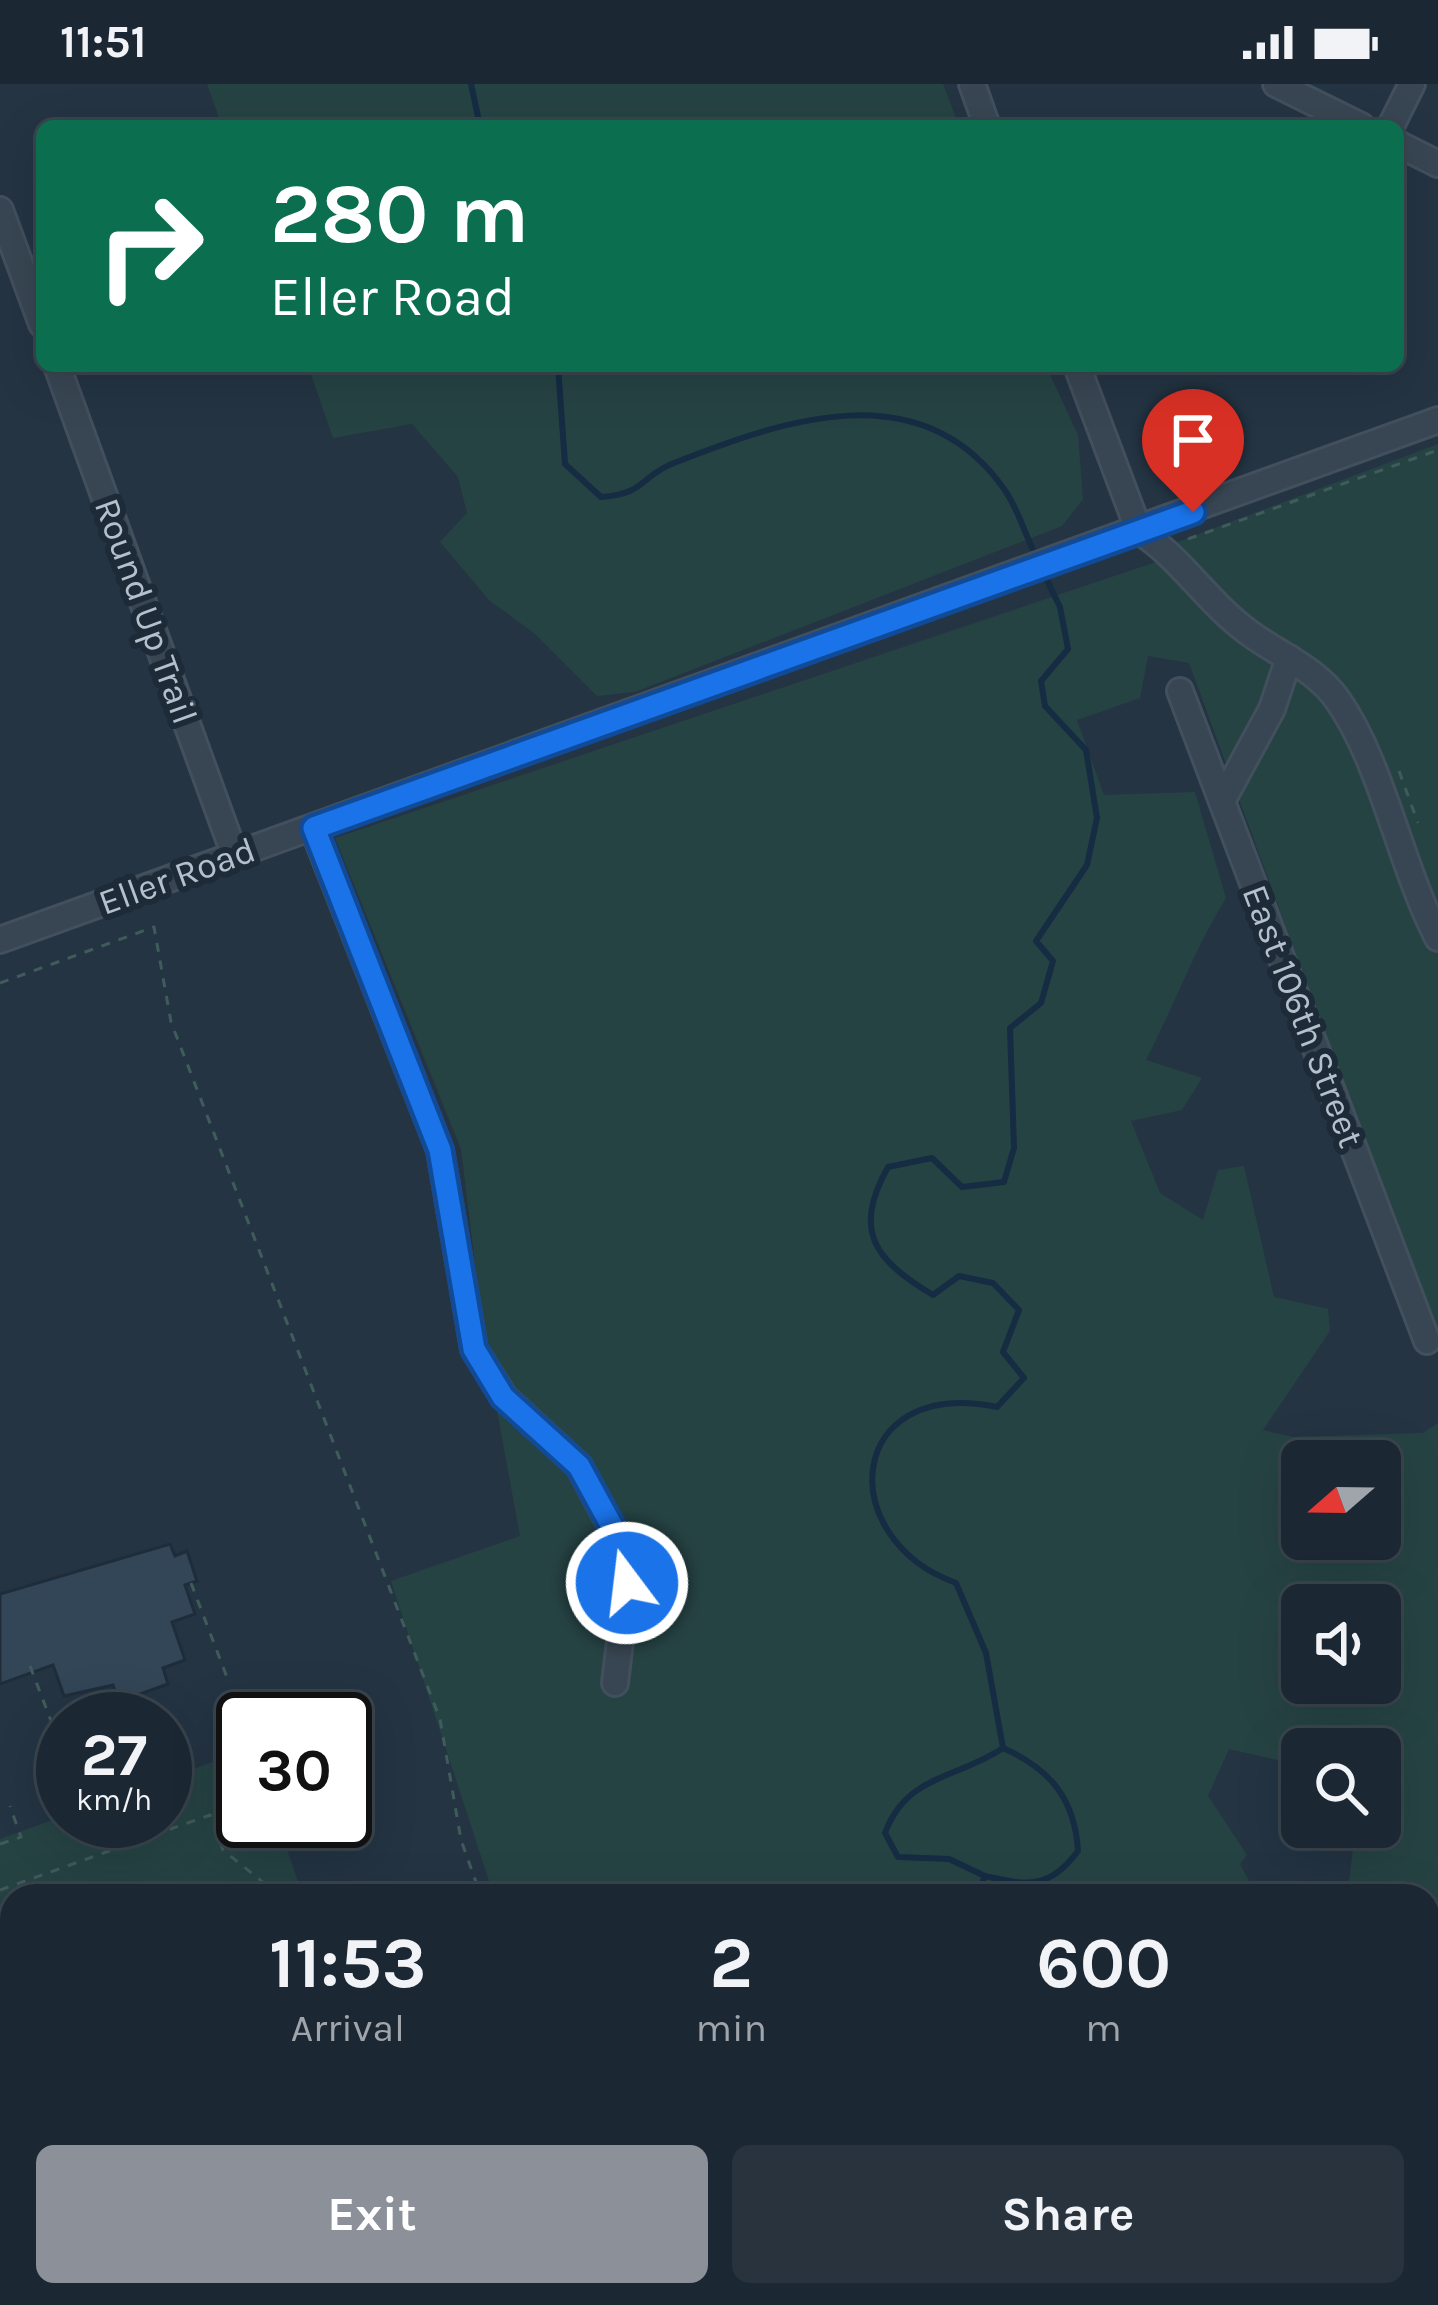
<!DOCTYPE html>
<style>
:root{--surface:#1b2732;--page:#28333e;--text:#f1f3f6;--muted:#a0a5ac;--line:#39444d;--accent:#8c9099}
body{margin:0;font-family:Karla,sans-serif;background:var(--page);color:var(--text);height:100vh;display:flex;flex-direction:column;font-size:45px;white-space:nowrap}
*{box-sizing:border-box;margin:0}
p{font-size:39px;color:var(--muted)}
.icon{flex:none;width:66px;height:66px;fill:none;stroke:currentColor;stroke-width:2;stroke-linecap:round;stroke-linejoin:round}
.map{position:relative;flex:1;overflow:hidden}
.sheet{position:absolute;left:0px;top:1800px;width:1440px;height:423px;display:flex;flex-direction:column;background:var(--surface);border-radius:36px 36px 0 0;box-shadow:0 12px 48px #0002,0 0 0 3px var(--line)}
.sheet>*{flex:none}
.guide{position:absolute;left:36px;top:36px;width:1368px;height:252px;border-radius:18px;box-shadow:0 12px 48px #0002,0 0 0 3px var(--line);background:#0b6e4f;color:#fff;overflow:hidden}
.needle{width:78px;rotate:250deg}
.fabs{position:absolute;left:1281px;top:1356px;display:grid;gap:24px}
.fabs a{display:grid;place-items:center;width:120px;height:120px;border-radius:18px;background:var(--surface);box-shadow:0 12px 48px #0002,0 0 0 3px var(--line);font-size:60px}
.speed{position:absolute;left:36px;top:1608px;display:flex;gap:24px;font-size:60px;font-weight:700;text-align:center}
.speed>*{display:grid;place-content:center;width:156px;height:156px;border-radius:50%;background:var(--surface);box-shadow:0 12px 48px #0002,0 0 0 3px var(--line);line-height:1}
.speed small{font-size:30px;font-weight:400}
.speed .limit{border:6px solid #111;border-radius:18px;background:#fff;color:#111}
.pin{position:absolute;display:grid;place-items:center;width:102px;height:102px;color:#fff;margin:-123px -51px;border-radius:50% 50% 50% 0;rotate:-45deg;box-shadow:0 0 12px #0007}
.pin .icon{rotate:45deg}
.me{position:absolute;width:132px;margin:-66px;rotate:345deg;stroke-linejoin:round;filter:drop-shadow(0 0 9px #0008)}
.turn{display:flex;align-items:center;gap:42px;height:252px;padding:0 36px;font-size:54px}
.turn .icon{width:156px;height:156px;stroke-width:2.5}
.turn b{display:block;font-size:84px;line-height:102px}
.eta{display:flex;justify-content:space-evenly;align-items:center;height:204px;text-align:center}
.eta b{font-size:72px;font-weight:700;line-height:84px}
.action{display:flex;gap:24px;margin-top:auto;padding:24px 36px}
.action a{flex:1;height:138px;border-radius:18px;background:var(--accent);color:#fff;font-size:48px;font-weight:700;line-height:138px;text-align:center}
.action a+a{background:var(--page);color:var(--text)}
.status{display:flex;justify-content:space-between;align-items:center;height:84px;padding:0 60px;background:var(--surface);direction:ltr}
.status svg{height:33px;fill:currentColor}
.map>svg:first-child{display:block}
.green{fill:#264344;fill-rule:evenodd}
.water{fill:#152c43}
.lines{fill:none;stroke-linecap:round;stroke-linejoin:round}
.stream{stroke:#152c43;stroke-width:6}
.building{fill:#324658;stroke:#1f2d3a;stroke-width:3}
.minor-casing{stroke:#424f5c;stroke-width:30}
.path{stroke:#3f5c5b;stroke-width:3;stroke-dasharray:9 9;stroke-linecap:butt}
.minor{stroke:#384653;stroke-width:24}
.route-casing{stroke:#114b97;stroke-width:30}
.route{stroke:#1a73e8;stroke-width:21}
.labels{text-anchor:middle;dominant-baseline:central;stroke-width:12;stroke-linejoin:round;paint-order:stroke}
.street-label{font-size:36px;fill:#b5c0cd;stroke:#1d2b38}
</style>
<div class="status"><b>11:51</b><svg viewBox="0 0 49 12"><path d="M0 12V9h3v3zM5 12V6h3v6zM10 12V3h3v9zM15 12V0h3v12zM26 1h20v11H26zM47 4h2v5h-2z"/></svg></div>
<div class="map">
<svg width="1438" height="2221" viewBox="0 0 1438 2221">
<rect width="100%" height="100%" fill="#243443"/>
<g class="green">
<polygon points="207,0 943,0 959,42 222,42"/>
<polygon points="308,282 1046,282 1078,351 1083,415 1062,442 635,608 597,612 535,550 489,516 440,458 467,429 458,393 412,340 333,354"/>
<path d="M1438,360V1257L1189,579L1148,572L1140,614L1077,636L1104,711L1195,708L1226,814C1194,866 1174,922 1146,976L1202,994L1182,1026L1131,1037L1160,1109L1203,1136L1218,1086L1244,1082L1274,1213L1328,1225L1330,1247L1263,1346L1293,1353L1423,1349L1438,1339V1934L1428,1929V1812H1347L1353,1765L1339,1743H1380V1665H1302V1693L1287,1678L1229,1665L1208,1712L1247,1771L1240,1780L1257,1812H494L391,1497L520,1452L485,1261L461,1065L335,754L1156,478L1153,467ZM1302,1377H1380V1455H1302ZM1302,1521H1380V1599H1302Z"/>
<polygon points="243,1667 243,1737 277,1737 303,1812 12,1812 12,2119 0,2123 0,1755 63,1732 63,1737 165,1737 165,1695"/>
<polygon points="1428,2146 1438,2148 1438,2221 509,2221 522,2211 1428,2211"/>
<polygon points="12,2187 12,2211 219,2211 210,2221 0,2221 0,2188"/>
</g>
<g class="water">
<polygon points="1428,1929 1438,1934 1438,2148 1428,2146"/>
<polygon points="220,2211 522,2211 509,2221 210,2221"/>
</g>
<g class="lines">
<g class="stream">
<polyline points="471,0 480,42"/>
<path d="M558,282L565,380L601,413C646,410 640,392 674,379C783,336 921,287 1004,405C1018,424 1025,451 1036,472"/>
<path d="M985,1792L949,1775L898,1773L885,1749C907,1690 957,1695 1003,1664"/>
<path d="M976,1812L985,1792C1028,1802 1050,1805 1078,1767C1075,1716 1051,1685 1003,1664L986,1569L956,1499C832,1454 846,1292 997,1323L1024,1294L1003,1268L1019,1226L993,1199L959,1192L933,1211C875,1176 852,1148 888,1083L932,1074L962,1103L1004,1098L1014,1064L1010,944L1041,919L1053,877L1036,857L1087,781L1097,734L1086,666L1045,622L1041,597L1068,565L1060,523L1041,484"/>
<polyline points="108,2221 122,2211"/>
</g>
</g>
<polygon class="building" points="170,1460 175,1472 187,1467 197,1497 185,1501 195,1530 172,1538 185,1576 163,1584 168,1600 118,1618 113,1601 64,1612 53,1581 0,1600 0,1510"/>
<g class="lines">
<defs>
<g id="minor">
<polyline points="972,0 987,42"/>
<polyline points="1276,0 1361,42"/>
<polyline points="1391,42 1412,0"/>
<polyline points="1398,60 1438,80"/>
<polyline points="0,126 42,240"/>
<polyline points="57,282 235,772"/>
<path d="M1077,282L1139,447C1181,474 1207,518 1248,548C1277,570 1315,584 1337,615C1382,678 1400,781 1438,854"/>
<polyline points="1180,607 1427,1257"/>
<polyline points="1222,717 1272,625 1289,574"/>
<polyline points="313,744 440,1066 474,1265 504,1313 579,1382 619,1457 627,1499 615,1599"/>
<polyline points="0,856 1438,336"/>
</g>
</defs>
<use href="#minor" class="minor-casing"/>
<g class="path">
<polyline points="1188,455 1438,366"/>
<polyline points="1399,687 1418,739"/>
<polyline points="0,899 154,843 171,938 440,1635 461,1756 481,1812"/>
<polyline points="191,1499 228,1596"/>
<polyline points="30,1582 63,1668"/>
<polyline points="89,1737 100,1768"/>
<polyline points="0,1760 21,1753 10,1722"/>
<polyline points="0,1806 210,1731 223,1766 280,1812"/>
<polyline points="0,2113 12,2108"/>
<polyline points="0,2139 12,2139"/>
<polyline points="86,2221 92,2211"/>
</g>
<use href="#minor" class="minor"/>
</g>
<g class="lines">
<defs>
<polyline id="route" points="627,1499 620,1457 579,1382 503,1313 474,1265 440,1066 314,744 1193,428"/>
</defs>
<use href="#route" class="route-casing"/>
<use href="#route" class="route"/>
</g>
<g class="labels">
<g class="street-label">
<text transform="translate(146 527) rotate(70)">Round Up Trail</text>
<text transform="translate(177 792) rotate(-20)">Eller Road</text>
<text transform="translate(1303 932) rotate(69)">East 106th Street</text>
</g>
</g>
</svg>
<div class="fabs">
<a><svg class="needle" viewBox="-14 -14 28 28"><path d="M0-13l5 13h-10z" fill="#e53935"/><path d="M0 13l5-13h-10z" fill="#a0a5ac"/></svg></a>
<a><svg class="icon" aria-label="sound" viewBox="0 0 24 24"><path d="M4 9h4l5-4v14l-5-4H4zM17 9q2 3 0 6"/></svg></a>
<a><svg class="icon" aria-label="search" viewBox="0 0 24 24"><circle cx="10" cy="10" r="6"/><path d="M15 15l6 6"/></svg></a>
</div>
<div class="speed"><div>27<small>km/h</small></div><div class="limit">30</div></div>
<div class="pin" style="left:1193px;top:428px;background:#d93025"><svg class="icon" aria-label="arrive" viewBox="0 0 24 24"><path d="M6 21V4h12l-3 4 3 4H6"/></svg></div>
<svg class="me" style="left:627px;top:1499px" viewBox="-20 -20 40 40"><circle r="17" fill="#1a73e8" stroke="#fff" stroke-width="3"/><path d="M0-11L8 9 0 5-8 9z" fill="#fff"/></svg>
<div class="guide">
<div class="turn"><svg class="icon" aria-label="right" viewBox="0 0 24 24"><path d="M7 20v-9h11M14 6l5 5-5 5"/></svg><div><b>280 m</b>Eller Road</div></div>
</div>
<section class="sheet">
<div class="eta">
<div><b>11:53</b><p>Arrival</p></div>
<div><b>2</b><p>min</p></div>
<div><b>600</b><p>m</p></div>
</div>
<div class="action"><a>Exit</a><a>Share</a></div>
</section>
</div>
